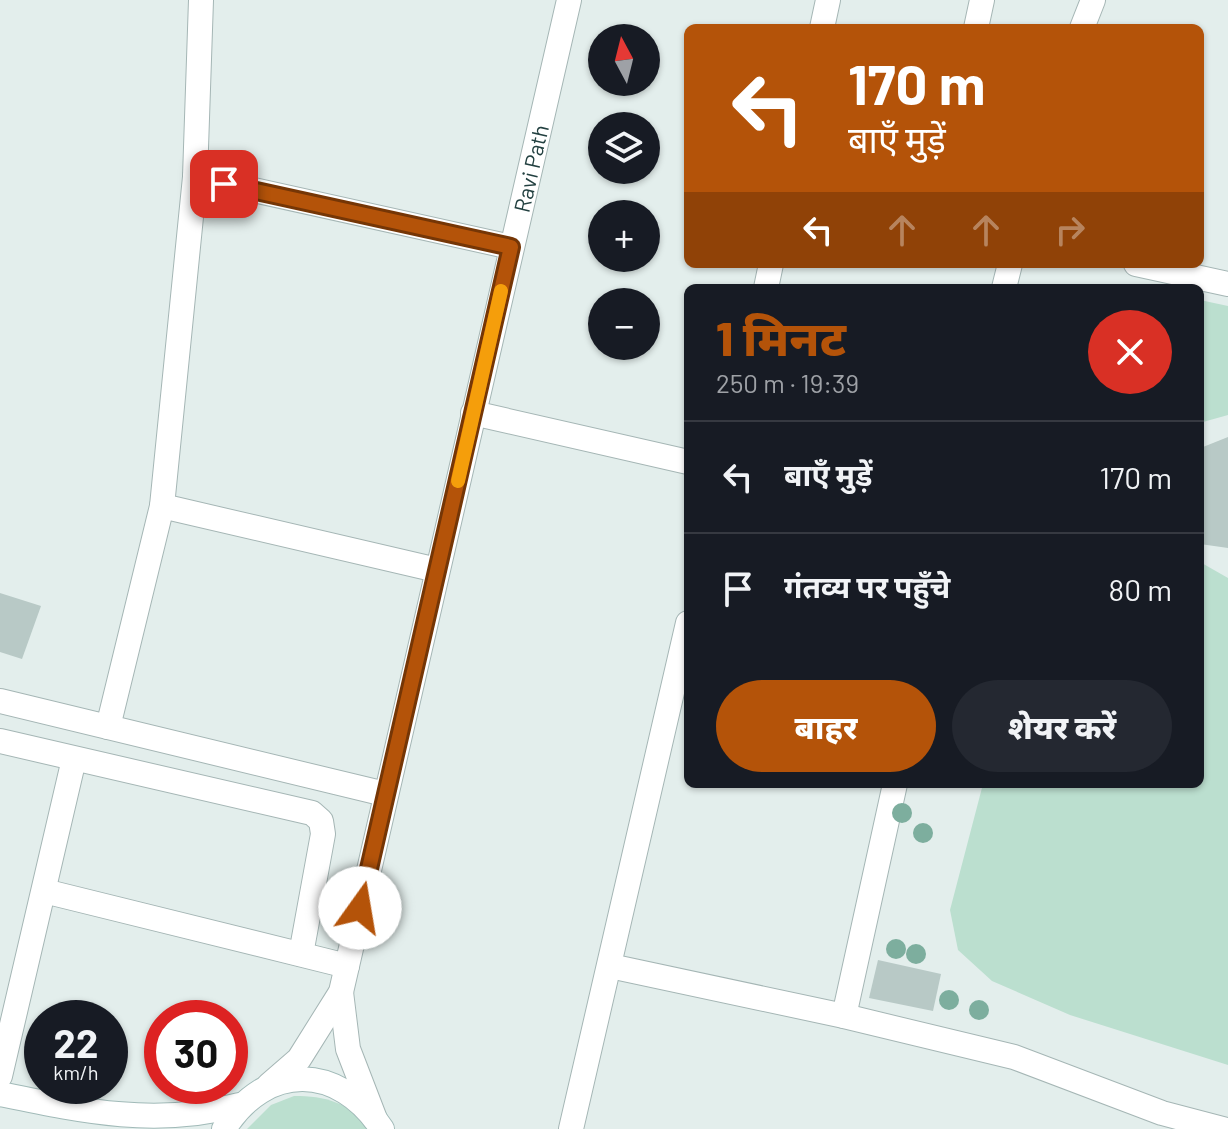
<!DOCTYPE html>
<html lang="hi">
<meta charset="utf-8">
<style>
:root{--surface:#171b24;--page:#242831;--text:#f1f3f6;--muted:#9ea1a6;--line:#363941;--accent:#b45309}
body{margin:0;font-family:Barlow,"Noto Sans Devanagari",sans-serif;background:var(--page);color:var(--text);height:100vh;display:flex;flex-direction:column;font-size:30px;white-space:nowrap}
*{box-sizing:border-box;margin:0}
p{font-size:26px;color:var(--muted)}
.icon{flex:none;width:44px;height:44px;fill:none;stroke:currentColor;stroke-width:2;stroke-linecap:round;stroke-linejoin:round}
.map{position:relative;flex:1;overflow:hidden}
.details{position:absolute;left:684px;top:284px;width:520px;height:504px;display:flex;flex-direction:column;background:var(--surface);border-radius:12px;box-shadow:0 2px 6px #0004}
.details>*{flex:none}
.top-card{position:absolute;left:684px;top:24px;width:520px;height:244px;border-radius:12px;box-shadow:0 2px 6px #0004;background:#b45309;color:#fff;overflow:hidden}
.needle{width:52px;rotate:353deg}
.tools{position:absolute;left:588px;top:24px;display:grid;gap:16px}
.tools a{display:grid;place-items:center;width:72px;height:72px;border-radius:50%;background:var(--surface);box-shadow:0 2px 6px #0004;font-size:40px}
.speed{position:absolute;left:24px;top:1000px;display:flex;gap:16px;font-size:40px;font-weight:700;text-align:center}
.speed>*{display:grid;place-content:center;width:104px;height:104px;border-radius:50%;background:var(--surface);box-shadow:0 2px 6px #0004;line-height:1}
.speed small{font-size:20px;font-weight:400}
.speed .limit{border:12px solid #d22;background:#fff;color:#111}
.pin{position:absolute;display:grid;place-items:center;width:68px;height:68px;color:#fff;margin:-34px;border-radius:16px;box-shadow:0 4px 12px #0006}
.me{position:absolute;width:88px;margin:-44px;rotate:13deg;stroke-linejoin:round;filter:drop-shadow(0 0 6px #0008)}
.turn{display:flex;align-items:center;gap:28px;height:168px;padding:0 32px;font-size:36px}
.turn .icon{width:104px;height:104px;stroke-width:2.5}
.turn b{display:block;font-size:56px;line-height:68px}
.lanes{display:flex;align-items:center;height:76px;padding:0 32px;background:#0003;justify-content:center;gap:40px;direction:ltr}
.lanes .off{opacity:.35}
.round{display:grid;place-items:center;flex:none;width:84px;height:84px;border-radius:42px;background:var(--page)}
.head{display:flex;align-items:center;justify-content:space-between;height:136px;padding:0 32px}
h1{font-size:48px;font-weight:800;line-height:60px;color:var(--accent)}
.primary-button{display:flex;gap:16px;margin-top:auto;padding:16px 32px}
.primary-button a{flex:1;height:92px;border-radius:48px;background:var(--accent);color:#fff;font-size:32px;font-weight:800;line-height:92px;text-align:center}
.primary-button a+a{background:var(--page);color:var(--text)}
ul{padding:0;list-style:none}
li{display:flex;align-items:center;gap:24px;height:112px;padding:0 32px;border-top:2px solid var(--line)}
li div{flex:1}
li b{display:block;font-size:30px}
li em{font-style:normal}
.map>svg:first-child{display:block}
.green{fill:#bbdfcf}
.building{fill:#b8c9c6}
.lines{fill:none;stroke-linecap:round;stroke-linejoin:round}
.street-casing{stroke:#a5b6b5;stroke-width:26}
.secondary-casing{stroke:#a1bab8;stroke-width:26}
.street{stroke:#fff;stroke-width:24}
.secondary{stroke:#fff;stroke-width:24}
.tree{fill:#7dae9e}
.route-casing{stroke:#753606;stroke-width:20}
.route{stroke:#b45309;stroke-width:14}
.slow{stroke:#f59e0b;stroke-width:14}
.labels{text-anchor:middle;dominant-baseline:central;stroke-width:7;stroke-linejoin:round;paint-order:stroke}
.street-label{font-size:22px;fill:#224040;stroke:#f4faf8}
</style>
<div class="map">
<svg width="1228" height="1129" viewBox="0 0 1228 1129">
<rect width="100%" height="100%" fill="#e3eeec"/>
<g class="green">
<polygon points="1200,300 1228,306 1228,415 1203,422"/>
<polygon points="1200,562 1228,578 1228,1065 1070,1015 992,981 958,950 950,910 983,784 1200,784"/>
<path d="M294,1096C325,1096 350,1102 368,1129H247L271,1105Z"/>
</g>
<g class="building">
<polygon points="1200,426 1204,431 1203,447 1228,437 1228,548 1200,544"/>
<polygon points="0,593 41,606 22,659 0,652"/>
<polygon points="878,960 941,974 933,1011 869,998"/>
</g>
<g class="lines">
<defs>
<g id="street">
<polyline points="822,28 828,0"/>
<polyline points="976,28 982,0"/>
<polyline points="1082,28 1093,0"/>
<polyline points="195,177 511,247"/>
<polyline points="1136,264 1228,284"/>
<polyline points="766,288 771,264"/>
<polyline points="1004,288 1010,264"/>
<polyline points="473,413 688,462"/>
<polyline points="162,506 437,570"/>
<polyline points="0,701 385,794"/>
<polyline points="108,727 162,506 195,177 201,0"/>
<polyline points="0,741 312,813 321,821 323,834 301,954"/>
<polyline points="44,891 347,966"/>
<polyline points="610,966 844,1016 1014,1057 1162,1113 1223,1129"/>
<polyline points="341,992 348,1049 375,1119"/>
<polyline points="844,1016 895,784"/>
<polyline points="0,1076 74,759"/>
<path id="s1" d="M269,1085L299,1059L341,992L569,0"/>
<polyline points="571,1129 688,623"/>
</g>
<g id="secondary">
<path d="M0,1094C82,1111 156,1127 239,1105"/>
<path d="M224,1129C266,1062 339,1063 382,1129"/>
</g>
</defs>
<use href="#street" class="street-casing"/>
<use href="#secondary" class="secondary-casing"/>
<use href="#street" class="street"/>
<use href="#secondary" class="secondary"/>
</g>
<g class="tree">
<circle cx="902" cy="813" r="10"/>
<circle cx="923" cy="833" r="10"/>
<circle cx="896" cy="949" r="10"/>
<circle cx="916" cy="954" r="10"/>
<circle cx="949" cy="1000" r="10"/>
<circle cx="979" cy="1010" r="10"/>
</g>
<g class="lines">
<defs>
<polyline id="route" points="224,184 511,247 360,908"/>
</defs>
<use href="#route" class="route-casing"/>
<use href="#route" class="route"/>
<polyline class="slow" points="458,481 501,291"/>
</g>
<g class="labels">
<g class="street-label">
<text stroke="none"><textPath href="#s1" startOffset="964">Ravi Path</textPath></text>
</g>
</g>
</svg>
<div class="tools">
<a><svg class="needle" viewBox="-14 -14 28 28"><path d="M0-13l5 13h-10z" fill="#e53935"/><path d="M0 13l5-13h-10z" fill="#9ea1a6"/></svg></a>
<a><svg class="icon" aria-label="layers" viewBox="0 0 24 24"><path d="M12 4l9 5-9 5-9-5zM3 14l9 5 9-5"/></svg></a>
<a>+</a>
<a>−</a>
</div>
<div class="speed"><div>22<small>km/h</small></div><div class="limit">30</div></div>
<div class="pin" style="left:224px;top:184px;background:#d93025"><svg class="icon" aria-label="arrive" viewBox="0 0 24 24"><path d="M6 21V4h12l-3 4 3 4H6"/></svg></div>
<svg class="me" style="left:360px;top:908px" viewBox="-20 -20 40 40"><circle r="19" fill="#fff"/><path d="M0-13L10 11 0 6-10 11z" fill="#b45309"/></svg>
<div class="top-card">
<div class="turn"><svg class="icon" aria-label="left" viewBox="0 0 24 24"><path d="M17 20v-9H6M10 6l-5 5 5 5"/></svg><div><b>170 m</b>बाएँ मुड़ें</div></div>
<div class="lanes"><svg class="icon" aria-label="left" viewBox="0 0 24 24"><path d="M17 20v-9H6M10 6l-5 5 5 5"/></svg><svg class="icon off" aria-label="ahead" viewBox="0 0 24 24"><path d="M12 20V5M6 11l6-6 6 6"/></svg><svg class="icon off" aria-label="ahead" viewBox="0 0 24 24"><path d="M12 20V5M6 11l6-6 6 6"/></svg><svg class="icon off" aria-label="right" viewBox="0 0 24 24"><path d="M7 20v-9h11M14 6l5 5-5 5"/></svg></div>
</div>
<section class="details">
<div class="head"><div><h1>1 मिनट</h1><p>250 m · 19:39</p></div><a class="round" style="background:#d93025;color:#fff"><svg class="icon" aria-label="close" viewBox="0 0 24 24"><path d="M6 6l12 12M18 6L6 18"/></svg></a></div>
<ul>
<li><svg class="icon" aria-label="left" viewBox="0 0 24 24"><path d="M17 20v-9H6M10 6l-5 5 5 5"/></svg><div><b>बाएँ मुड़ें</b></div><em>170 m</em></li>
<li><svg class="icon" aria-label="arrive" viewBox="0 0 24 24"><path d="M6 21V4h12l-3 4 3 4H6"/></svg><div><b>गंतव्य पर पहुँचे</b></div><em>80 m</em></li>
</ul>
<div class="primary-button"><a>बाहर</a><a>शेयर करें</a></div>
</section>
</div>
